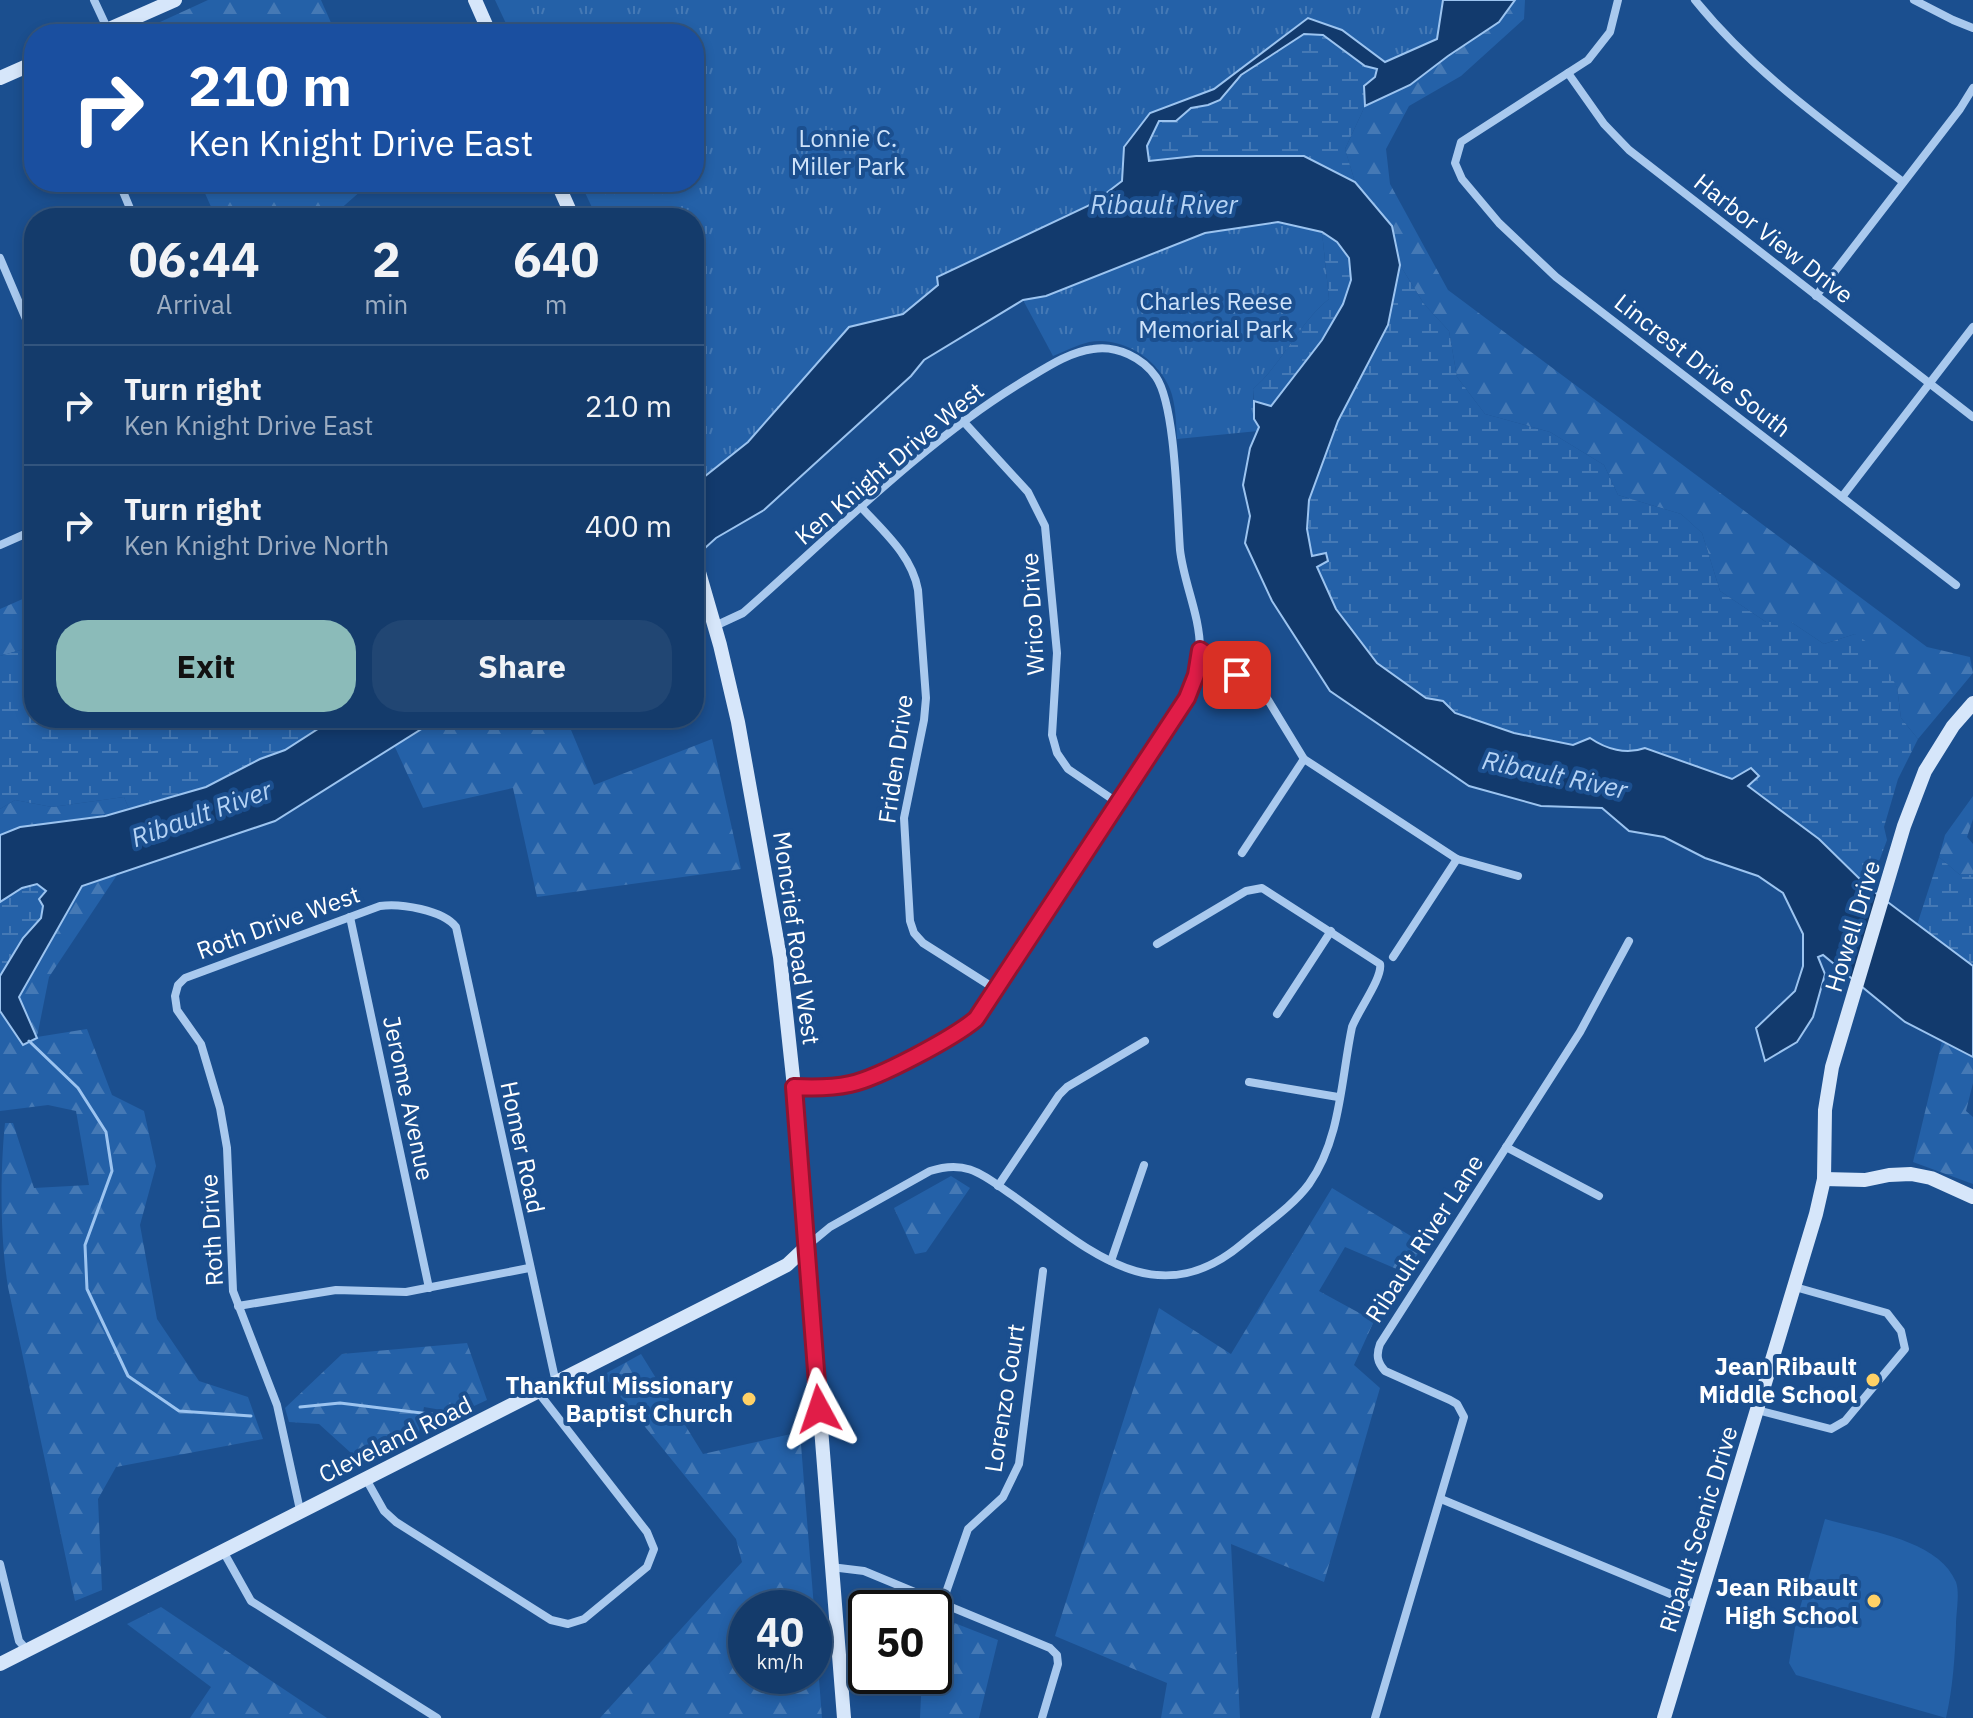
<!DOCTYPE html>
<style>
:root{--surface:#143b6b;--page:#214673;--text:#f1f3f6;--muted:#9dadc1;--line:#33557e;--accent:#8bbbb9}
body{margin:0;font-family:"IBM Plex Sans",sans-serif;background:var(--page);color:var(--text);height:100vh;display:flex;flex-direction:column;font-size:30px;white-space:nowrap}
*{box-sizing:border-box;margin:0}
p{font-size:26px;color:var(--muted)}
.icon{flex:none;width:44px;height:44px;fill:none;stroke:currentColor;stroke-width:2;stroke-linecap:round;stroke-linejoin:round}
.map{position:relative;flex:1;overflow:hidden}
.side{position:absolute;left:24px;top:208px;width:680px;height:520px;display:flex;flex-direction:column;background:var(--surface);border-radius:32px;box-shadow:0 4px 12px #0003,0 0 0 2px var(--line)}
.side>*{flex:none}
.top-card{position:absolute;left:24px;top:24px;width:680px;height:168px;border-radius:32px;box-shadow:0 4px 12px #0003,0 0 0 2px var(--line);background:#1a4fa0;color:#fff;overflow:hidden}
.speed{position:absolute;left:728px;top:1590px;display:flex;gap:16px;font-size:40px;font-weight:700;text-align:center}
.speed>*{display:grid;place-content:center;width:104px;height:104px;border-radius:50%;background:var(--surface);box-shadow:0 4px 12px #0003,0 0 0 2px var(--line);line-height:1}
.speed small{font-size:20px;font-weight:400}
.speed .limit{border:4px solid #111;border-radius:12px;background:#fff;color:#111}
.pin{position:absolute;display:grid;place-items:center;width:68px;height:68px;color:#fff;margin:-34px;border-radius:16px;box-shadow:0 4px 12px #0006}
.me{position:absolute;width:88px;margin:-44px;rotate:355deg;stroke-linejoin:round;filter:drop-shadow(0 0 6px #0008)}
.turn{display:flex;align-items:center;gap:28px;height:168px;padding:0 32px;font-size:36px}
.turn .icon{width:104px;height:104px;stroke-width:2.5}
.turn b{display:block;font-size:56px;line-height:68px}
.eta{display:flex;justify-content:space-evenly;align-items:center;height:136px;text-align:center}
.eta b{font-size:48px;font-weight:800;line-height:56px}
.button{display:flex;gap:16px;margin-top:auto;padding:16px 32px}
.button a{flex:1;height:92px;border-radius:32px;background:var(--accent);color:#111;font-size:32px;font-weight:800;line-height:92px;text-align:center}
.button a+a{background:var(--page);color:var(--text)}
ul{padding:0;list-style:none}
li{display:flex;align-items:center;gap:24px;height:120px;padding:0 32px;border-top:2px solid var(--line)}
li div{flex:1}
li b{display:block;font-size:30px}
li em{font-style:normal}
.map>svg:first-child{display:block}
.grass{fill:#2461a8}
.forest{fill:url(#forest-firs)}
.wetland{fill:url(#wetland-marsh)}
.park{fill:url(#park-tufts)}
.water{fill:#123a6d;stroke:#9cc4f0;stroke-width:2}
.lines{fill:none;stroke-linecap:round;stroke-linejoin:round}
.stream{stroke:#9cc4f0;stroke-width:3}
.street{stroke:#a9c9ee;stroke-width:8}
.secondary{stroke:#d6e6fa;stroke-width:14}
.route-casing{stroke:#92132f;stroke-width:20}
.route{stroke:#e11d48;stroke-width:14}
.poi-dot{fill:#ffd166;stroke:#1b4f8f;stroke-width:3}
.labels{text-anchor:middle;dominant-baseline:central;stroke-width:8;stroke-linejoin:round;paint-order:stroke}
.park-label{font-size:24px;fill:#cfe3fa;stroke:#1b4f8f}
.street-label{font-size:24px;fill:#fff;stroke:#1b4f8f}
.poi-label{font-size:24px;font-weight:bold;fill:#fff;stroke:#1b4f8f;text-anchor:end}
.water-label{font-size:26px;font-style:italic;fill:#b5d3f5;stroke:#1b4f8f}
</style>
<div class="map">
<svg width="1973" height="1718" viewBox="0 0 1973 1718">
<defs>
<pattern id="forest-firs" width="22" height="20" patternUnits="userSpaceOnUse" patternTransform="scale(2)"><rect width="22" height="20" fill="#2461a8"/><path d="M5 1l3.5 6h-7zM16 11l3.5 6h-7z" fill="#4579b5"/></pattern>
<pattern id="wetland-marsh" width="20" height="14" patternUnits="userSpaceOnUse" patternTransform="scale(2)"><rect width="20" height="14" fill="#2461a8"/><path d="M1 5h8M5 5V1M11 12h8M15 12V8" fill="none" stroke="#4579b5"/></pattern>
<pattern id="park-tufts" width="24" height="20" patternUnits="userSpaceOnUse" patternTransform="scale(2)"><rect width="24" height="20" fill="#2461a8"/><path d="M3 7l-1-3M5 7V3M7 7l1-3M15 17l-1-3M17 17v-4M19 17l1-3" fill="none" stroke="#4579b5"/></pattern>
</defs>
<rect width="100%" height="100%" fill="#1b4f8f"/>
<path class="grass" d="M1825,1519C1866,1531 1938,1539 1956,1582C1960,1593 1956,1613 1956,1625C1955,1657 1953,1687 1946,1718L1796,1675L1789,1663L1796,1622Z"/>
<g class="forest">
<polygon points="208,0 321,0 336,34 134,34"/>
<polygon points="1515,0 1525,0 1524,19 1461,76 1409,106 1386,149 1390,184 1448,290 1927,647 1970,657 1973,673 1918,739 1901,718 1897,687 1855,634 1824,644 1791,622 1766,622 1720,591 1702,533 1681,514 1618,495 1604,465 1550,432 1485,414 1457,377 1449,331 1424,304 1400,265 1392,226 1355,182 1345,149 1365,106 1410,85 1448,56 1499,22"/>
<polygon points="200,182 371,182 337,212 336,218 216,218"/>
<polygon points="34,594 34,646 0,656 0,609"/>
<polygon points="439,718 566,718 594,785 712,739 741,869 537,897 513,788 423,808 394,745"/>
<polygon points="1973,796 1973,819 1967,837 1973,844 1973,875 1960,875 1939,857 1945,835"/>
<path d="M124,797L129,809C87,821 41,819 0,835V809L15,800L52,807Z"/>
<path d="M117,875L49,977L37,1037L87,1029L112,1095L144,1111L156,1166L140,1225L157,1319L199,1381L248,1397L263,1439L116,1467L98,1499L102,1590L75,1601L8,1287C0,1238 0,1173 5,1123H13L34,1188L89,1185L76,1111L48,1105L0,1111V1011L23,1045L19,998L82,886Z"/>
<polygon points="1942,1041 1973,1057 1973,1083 1966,1111 1973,1117 1973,1184 1913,1162"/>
<polygon points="951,1176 970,1188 926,1252 915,1254 894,1208"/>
<polygon points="1332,1188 1424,1244 1406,1273 1345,1247 1319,1291 1374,1321 1354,1365 1380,1388 1324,1582 1231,1544 1240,1718 1161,1718 1167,1683 1055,1636 1159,1308 1231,1354"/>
<polygon points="467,1343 487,1400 459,1413 424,1407 419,1432 361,1462 319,1424 289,1422 285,1408 342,1354"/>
<polygon points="641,1354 703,1454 800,1432 814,1608 746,1608 746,1676 814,1676 814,1614 822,1718 600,1718 742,1562 736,1539 603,1375"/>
<polygon points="867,1589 915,1608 867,1608"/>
<polygon points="161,1607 327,1718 190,1718 211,1687 127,1624"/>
<polygon points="934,1615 998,1640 979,1718 920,1718 922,1676 934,1676"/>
</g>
<g class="wetland">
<polygon points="1304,34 1323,35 1365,66 1377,69 1375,77 1364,86 1365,106 1345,149 1355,182 1304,156 1196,156 1148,161 1147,146 1159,121 1176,121 1191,108 1208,105 1219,100 1241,75"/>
<path d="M1322,232C1332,238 1344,246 1349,257C1365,298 1296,377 1271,406L1254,401L1253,389C1283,363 1298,324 1329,299Z"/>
<path d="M1400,265L1424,304L1449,331L1457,377L1485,414L1550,432L1604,465L1618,495L1681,514L1702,533L1720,591L1766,622H1791L1824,644L1855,634L1873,646L1897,687L1901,718L1918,739L1898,779L1884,827L1887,840L1869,888L1819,839L1747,785L1645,748C1627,755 1606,749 1590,738L1573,745L1514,733L1455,713L1443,701L1427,698L1377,663L1336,609L1316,567L1326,554L1312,556L1307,529L1309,500L1338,421L1388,325Z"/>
<polygon points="34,646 34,718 335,718 285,750 260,759 206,787 129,809 124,797 52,807 15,800 0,809 0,656"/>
<polygon points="1939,857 1960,875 1973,875 1973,966 1917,925"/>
<polygon points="37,884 46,891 41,918 23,938 0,976 0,902 22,888"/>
</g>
<g class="park">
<polygon points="495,0 1443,0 1437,39 1385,62 1342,30 1308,18 1214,89 1150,113 1124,147 1122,181 1092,204 938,285 903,314 849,327 748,442 699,480 694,467 694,218 597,218 580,182 694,182 694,34 511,34"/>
<path d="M1278,222L1322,232L1329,299C1298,324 1283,363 1253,389L1254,419L1259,427L1258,431L1177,439C1176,423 1176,404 1170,389C1158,359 1122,336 1089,342C1077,345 1065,351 1053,356L1023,300L1047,296L1205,233Z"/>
</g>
<g class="water">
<path d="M1443,0H1515L1499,22L1448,56L1410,85L1365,106L1364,86L1375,77L1377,69L1365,66L1323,35L1304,34L1241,75L1220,100L1208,105L1191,108L1176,121H1159L1147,146L1149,161L1196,156H1304L1355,182L1392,226L1400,265L1388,325L1338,421L1309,500L1307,529L1312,556L1326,553L1328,561L1317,567L1336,609L1377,663L1426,698L1443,701L1455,713L1514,733L1573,745L1590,738C1606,749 1626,755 1645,748L1732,779L1751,768L1759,776L1748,786L1819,839L1869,888L1973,966V1057L1905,1022L1823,955L1818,957L1825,974L1813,1017L1797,1042L1765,1061L1756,1028L1795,991L1803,966V934L1783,893L1758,876L1705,858L1664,837L1629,831L1602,808L1541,806L1469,786L1330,691L1272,601L1245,543L1250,516L1243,485L1250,448L1259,427L1254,419V401L1271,406L1322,340L1343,304L1351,280L1349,258L1337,242L1322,232L1278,222L1205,233L1046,296L1023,300L924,360L911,376L764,510L716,538L694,558V485L748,442L849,327L903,314L938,285L937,277L1092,204L1122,181L1124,147L1150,113L1214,89L1308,18L1342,30L1385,62L1437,39Z"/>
<polygon points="335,718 439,718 275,821 82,886 19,997 37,1038 23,1045 0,1011 0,976 23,938 41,918 43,906 39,899 46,891 37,884 22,888 0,902 0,835 20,827 105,816 206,787 260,759 285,750"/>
</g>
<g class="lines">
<g class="stream">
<polyline points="29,1041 78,1088 106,1132 112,1171 85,1245 87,1289 128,1376 179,1411 251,1416"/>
<polyline points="300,1407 340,1403 446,1416"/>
</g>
<g class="street">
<polyline points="94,0 108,30"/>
<polyline points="1618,0 1610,32 1588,60 1461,142 1455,163 1462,179 1499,223 1556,277 1956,585"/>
<path d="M1695,0C1754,73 1830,126 1903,182"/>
<polyline points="1914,0 1953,20 1973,28"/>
<polyline points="1568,73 1604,124 1629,150 1973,417"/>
<polyline points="119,182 134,218"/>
<polyline points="0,258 34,338"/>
<polyline points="1816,296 1960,109 1973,88"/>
<polyline points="963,421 1028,492 1045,526 1057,653 1052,735 1057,753 1068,769 1118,803"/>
<polyline points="1842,497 1973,327"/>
<path d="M862,508C884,532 912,556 918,590L926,698L924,720L904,818L910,921L914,933L923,943L997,990"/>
<polyline points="0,545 34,530"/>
<path d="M715,626L743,613C831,536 923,442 1022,382C1044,369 1068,352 1093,349C1117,345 1143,358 1156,377C1176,406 1177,511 1180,550C1184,584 1200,615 1200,650L1265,695L1304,759L1457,859L1518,876"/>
<polyline points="1242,853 1304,759"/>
<polyline points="350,917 429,1288"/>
<polyline points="1393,957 1457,859"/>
<polyline points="1277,1014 1331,931"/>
<polyline points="1249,1082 1338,1097"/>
<path d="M794,1087C813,1088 832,1088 850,1084C878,1078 953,1038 976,1019L1187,698L1196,675L1200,650"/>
<polyline points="1506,1147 1599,1196"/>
<polyline points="998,1186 1059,1095 1067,1087 1145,1041"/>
<path d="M807,1246L830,1227L930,1171C967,1159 983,1175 1012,1195C1086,1247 1155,1317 1242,1244C1264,1225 1292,1207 1309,1184C1341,1139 1341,1079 1352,1027C1358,1011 1383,977 1380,964L1262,888L1246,891L1157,944"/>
<polyline points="1111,1261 1144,1165"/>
<polyline points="238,1306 336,1290 406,1292 529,1268"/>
<polyline points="1757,1410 1831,1429 1845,1421 1905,1349 1901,1331 1887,1313 1795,1287"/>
<polyline points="366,1479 384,1511 396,1522 551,1620 568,1624 584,1619 647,1567 654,1549 647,1532 538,1392"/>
<polyline points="1441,1499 1697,1605"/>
<path d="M300,1510L277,1405L233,1291L227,1148L220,1108L201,1044L177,1010L175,996L178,985L185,978L380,906C400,903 443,910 456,927L556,1383"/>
<polyline points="223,1551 251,1601 437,1718"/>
<polyline points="0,1564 19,1641 27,1650"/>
<polyline points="831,1567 864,1571 1050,1648 1057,1655 1058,1664 1042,1718"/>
<polyline points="942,1604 968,1529 1003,1497 1019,1464 1043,1271"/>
<path d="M1375,1718L1464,1417L1457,1404L1450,1400L1385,1371C1377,1362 1376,1355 1380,1344L1580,1032L1629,941"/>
</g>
<g class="secondary">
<polyline points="475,0 490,34"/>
<polyline points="98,34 175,0"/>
<polyline points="0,78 34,63"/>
<polyline points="557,182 573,218"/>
<polyline points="694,555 720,645 738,722 780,957 794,1087 844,1718"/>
<polyline points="1824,1179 1865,1180 1889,1175 1911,1174 1931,1178 1973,1197"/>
<polyline points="0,1664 756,1281 787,1265 805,1248"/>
<polyline points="1664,1718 1816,1214 1824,1179 1825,1110 1832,1067 1904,826 1925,771 1953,726 1973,703"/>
</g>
</g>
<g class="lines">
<defs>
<path id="route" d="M819,1409L794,1087C813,1088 832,1088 850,1084C879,1078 953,1038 976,1019L1187,698L1196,675L1200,650L1237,675"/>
</defs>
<use href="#route" class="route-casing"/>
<use href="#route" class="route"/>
</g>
<g class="poi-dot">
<circle cx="1873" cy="1380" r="8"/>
<circle cx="749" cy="1399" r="8"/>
<circle cx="1874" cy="1601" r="8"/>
</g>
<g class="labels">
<g class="park-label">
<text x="848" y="138">Lonnie C.<tspan x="848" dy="28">Miller Park</tspan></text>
<text x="1216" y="301">Charles Reese<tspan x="1216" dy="28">Memorial Park</tspan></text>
</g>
<g class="street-label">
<text transform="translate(1774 238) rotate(38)">Harbor View Drive</text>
<text transform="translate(1703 365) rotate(38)">Lincrest Drive South</text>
<text transform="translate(889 463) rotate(-40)">Ken Knight Drive West</text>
<text transform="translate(1032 614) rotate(-93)">Wrico Drive</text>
<text transform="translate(895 759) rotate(-82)">Friden Drive</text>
<text transform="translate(278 922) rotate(-20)">Roth Drive West</text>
<text transform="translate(1852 926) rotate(-73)">Howell Drive</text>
<text transform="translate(797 938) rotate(82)">Moncrief Road West</text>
<text transform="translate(409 1098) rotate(78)">Jerome Avenue</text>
<text transform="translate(523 1147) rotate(78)">Homer Road</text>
<text transform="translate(211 1230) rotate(-93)">Roth Drive</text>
<text transform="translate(1424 1238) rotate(-57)">Ribault River Lane</text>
<text transform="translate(1004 1398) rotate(-81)">Lorenzo Court</text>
<text transform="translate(395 1439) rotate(-26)">Cleveland Road</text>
<text transform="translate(1698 1529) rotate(-73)">Ribault Scenic Drive</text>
</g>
<g class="poi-label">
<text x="1857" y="1366">Jean Ribault<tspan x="1857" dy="28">Middle School</tspan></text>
<text x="733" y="1385">Thankful Missionary<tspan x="733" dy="28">Baptist Church</tspan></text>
<text x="1858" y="1587">Jean Ribault<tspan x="1858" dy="28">High School</tspan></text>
</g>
<g class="water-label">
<text x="1164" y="204">Ribault River</text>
<text transform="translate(1555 774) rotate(12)">Ribault River</text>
<text transform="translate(201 813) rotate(-20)">Ribault River</text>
</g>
</g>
</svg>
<div class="speed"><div>40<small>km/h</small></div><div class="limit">50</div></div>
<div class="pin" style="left:1237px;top:675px;background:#d93025"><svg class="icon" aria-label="arrive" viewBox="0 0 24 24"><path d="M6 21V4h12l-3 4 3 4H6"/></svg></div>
<svg class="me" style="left:819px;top:1409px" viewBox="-20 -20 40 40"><path d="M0-17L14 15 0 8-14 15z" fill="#e11d48" stroke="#fff" stroke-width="4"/></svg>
<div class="top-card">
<div class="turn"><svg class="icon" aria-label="right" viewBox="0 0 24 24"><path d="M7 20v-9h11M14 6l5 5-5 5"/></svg><div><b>210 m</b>Ken Knight Drive East</div></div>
</div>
<section class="side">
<div class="eta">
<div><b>06:44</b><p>Arrival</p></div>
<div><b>2</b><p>min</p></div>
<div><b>640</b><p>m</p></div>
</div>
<ul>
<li><svg class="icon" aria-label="right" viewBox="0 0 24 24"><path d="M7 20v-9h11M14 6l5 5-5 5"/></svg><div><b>Turn right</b><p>Ken Knight Drive East</p></div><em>210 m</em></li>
<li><svg class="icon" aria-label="right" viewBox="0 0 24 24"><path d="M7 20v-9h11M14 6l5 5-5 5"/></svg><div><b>Turn right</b><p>Ken Knight Drive North</p></div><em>400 m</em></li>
</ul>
<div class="button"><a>Exit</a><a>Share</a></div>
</section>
</div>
